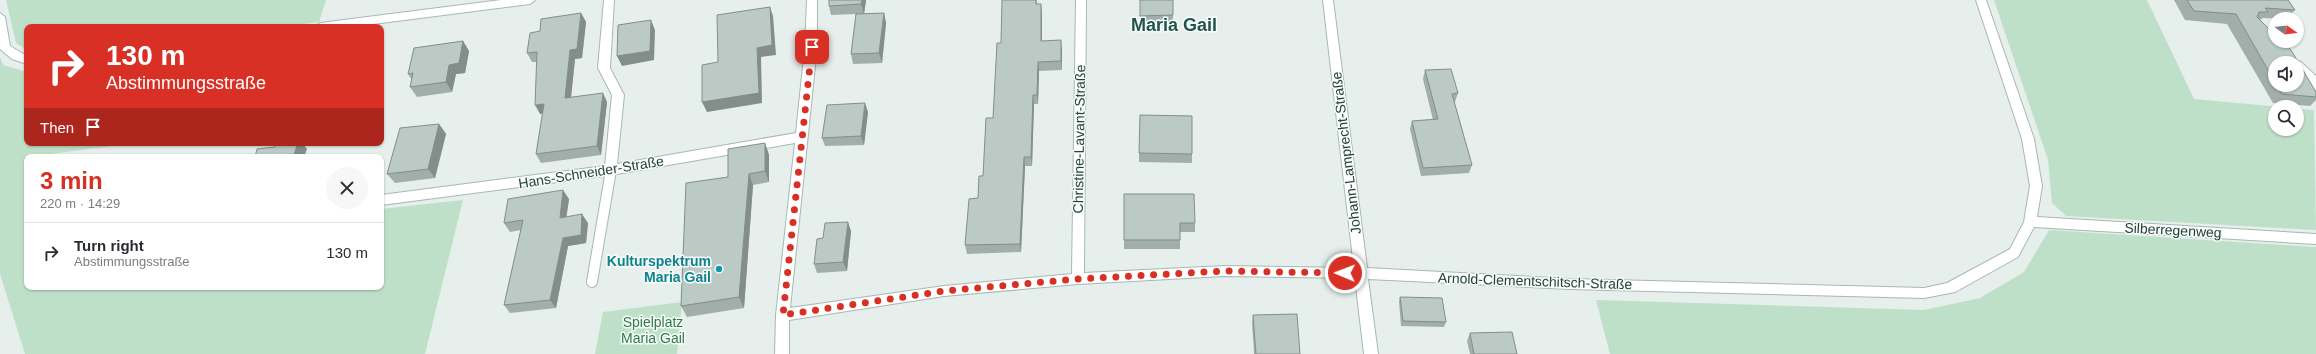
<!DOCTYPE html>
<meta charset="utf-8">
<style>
:root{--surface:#fff;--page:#f7f7f7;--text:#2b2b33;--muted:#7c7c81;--line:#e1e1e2;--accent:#d93025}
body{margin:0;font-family:Arial,sans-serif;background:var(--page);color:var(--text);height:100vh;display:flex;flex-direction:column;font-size:15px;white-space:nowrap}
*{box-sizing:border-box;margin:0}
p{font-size:13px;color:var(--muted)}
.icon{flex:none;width:22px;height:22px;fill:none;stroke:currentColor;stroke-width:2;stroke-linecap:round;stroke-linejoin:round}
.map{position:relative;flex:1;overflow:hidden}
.details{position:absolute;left:24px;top:154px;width:360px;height:136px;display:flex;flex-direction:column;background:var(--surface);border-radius:8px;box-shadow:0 1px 3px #0004}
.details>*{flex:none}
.banner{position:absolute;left:24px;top:24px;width:360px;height:122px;border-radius:8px;box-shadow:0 1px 3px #0004;background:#d93025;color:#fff;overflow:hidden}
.needle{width:26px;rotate:104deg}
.fabs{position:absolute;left:2268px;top:12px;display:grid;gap:8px}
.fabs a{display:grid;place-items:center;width:36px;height:36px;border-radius:50%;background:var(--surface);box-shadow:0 1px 3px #0004;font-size:20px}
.pin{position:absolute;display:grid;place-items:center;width:34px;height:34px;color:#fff;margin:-17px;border-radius:8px;box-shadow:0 2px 6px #0006}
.me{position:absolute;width:44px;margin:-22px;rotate:271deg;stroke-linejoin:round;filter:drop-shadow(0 0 3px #0008)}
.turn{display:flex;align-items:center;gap:14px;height:84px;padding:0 16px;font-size:18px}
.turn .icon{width:52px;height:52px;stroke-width:2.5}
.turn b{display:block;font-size:28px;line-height:34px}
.then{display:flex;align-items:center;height:38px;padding:0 16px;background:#0003;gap:8px;font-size:15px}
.round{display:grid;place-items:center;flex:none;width:42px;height:42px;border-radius:21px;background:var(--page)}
.headline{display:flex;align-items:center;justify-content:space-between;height:68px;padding:0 16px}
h1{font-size:24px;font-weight:800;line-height:30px;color:var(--accent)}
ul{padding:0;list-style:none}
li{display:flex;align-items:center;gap:12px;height:60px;padding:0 16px;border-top:1px solid var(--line)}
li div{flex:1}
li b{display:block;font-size:15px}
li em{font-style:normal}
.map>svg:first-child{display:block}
.green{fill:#bfe0c8}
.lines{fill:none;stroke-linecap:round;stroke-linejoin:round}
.lane-casing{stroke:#a8b8b2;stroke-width:12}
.street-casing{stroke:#a8b8b2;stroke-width:2}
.lane{stroke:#fff;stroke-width:10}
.street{fill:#fff;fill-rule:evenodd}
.wall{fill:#a1aea9;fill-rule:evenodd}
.shaded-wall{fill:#838d89}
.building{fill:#bbcac4;stroke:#838d89}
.route{stroke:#d93025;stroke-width:7;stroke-dasharray:0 12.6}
.culture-dot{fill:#0f9aa8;stroke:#f7fbf9;stroke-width:1.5}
.labels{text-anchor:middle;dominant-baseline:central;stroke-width:3;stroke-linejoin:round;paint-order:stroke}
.street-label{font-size:14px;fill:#24423a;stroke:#f7fbf9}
.culture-label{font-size:14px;font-weight:bold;fill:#0d838f;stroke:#f7fbf9;text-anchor:end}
.park-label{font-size:14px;fill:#2d7a4b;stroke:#f7fbf9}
.district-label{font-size:18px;font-weight:bold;fill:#1f5548;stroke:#f7fbf9}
</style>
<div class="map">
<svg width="2316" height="354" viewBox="0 0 2316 354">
<rect width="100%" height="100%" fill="#e6efeb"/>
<g class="green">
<polygon points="6,0 326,0 319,22 281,27 27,27 27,50 16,43"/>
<polygon points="1994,0 2147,0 2194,99 2281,107 2275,107 2275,129 2297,129 2297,109 2314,110 2316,230 2066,216 2052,203 2048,160"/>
<polygon points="0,57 3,65 27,72 27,143 136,143 27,157 27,287 381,287 381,209 463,200 425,354 25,354 0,274"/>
<polygon points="2049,230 2316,247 2316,354 1610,354 1596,300 1924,310 1980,298 2024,272"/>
<polygon points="682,302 677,354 595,354 603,312"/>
</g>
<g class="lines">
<defs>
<polyline id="lane" points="592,282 611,170"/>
<g id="street">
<polygon points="501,0 535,0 530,4 350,27 315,27 320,23"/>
<polygon points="604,0 614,0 610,68 624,95 617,164 796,133 805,47 807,0 817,0 817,47 790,308 944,286 1072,274 1076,0 1086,0 1084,273 1224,266 1354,268 1323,0 1333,0 1367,268 1570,279 1924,288 1947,283 2010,249 2024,222 2030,186 2022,139 1976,0 1986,0 2034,139 2042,186 2037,217 2316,234 2316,244 2034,227 2018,257 1955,292 1924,298 1570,289 1368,279 1378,354 1364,354 1355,278 1224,276 1078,284 944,296 789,320 789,354 775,354 776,315 795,143 611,175 381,205 381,195 605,166 612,95 598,68"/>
<polygon points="0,13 5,17 10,46 27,56 27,64 12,59 0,49"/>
<polygon points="2297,61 2301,62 2316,76 2316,90 2312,89 2308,82 2297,72 2297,63 2293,63"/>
</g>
</defs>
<use href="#lane" class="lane-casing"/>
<use href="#street" class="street-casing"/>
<use href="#lane" class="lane"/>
<use href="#street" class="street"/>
</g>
<g class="wall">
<polygon points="866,0 864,14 884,13 886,23 882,63 853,64 851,54 856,14 831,15 829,6"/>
<polygon points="1037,0 1037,4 1041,4 1042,14 1042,41 1062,50 1062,70 1039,71 1038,104 1034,104 1032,166 1025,166 1021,252 967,254 965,245 978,198 983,176 993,118 1001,43"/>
<polygon points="1140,0 1173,15 1173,25 1140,26"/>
<path d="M2174,0H2288L2295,10L2286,19L2263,18L2260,20L2316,92V100L2310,106L2273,103L2227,24L2185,20ZM2275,63L2297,85H2275Z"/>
<polygon points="581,13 586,22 582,58 575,59 571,97 607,102 601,155 541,163 536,154 543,114 540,114 537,62 532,62 527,53 540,31"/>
<polygon points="463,41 469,51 465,73 456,74 452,92 417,97 410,87 412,80 408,74"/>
<polygon points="1425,70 1458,93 1455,102 1454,102 1472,165 1469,173 1421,176 1410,129 1412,121 1433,120 1423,79"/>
<polygon points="868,112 864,145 825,146 822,138"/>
<polygon points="439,124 446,134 435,178 395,183 387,174"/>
<polygon points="765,143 769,155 769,182 753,185 744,308 687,317 681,306 728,177"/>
<polygon points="1139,153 1192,154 1192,163 1139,162"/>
<polygon points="1124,194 1195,223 1195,232 1180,232 1180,249 1124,249"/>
<polygon points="569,199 566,217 588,223 586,243 568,246 556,308 510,313 504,305 521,230 510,232 504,223"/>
<polygon points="851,231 847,271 817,273 814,264 823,238"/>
<polygon points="1400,297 1446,322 1444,327 1401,326 1399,302"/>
<polygon points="1253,315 1300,354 1254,354 1252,323"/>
<polygon points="1470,333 1517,354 1470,354 1467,341"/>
</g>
<g class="shaded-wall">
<polygon points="862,0 866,0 864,14 861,4"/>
<polygon points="1041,4 1042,14 1042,50 1041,41"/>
<polygon points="770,7 773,16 776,55 761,57 762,103 707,112 702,102"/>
<polygon points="581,13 586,22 582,58 575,59 570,107 565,98 570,50"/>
<polygon points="884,13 886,23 882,63 879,53"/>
<polygon points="651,20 655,30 654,60 622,66 617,56"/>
<polygon points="1061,40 1062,50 1062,70 1061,61"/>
<polygon points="463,41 469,51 465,73 456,74 452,92 446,82 449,65"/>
<polygon points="1038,62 1039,71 1038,104 1037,95"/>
<polygon points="603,93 607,102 601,155 597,146"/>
<polygon points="1033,95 1034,104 1032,166 1031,157"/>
<polygon points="865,103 868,112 864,145 861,136"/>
<polygon points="544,104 550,112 540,114 535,105"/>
<polygon points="439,124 446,134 435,178 428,169"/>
<polygon points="298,143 302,143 307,149 304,157 293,157"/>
<polygon points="765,143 769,155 769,182 765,171"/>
<polygon points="1024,157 1025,166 1021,252 1020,244"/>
<polygon points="749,174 753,185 744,308 739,297"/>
<polygon points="563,190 569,199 565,227 560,218"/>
<polygon points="582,214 588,223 586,243 568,246 556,308 550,300 563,238"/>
<polygon points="848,222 851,231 847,271 843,262"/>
</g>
<g class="building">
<polygon points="829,0 862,0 861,4 829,6"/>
<polygon points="1002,0 1036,0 1036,4 1041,4 1041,41 1061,40 1061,61 1038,62 1037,95 1033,95 1031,157 1024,157 1020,244 965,245 969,199 978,198 979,176 983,176 986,118 993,118 997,43 1001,43"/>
<polygon points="1140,0 1173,0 1173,15 1140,16"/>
<polygon points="2187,0 2288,0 2295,10 2265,8 2268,12 2259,12 2257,17 2275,35 2275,41 2281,41 2291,50 2316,92 2316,97 2282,94 2277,85 2297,85 2297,63 2275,63 2275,82 2236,14 2194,11"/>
<polygon points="770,7 772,45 757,48 759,93 702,102 702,65 718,62 717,15"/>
<polygon points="581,13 577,49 570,50 565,98 603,93 597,146 536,154 544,104 535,105 537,52 527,53 530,33 540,31 541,19"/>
<polygon points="884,13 879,53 851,54 856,14"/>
<polygon points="651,20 650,51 617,56 618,25"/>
<polygon points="463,41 459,63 449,65 446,82 410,87 413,73 408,74 414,48"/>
<polygon points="1451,69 1458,93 1452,94 1472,165 1423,168 1412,121 1438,119 1425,70"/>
<polygon points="865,103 861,136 822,138 827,105"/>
<polygon points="1140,115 1192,116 1192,154 1139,153"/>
<polygon points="439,124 428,169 387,174 400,128"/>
<polygon points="276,143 298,143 293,157 255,157 257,149 275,147"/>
<polygon points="765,143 765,171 749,174 739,297 681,306 686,183 728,177 728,149"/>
<polygon points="563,190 560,218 582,214 581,235 563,238 550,300 504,305 523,220 504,223 508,199"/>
<polygon points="1124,194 1194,194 1195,223 1180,223 1180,240 1124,240"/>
<polygon points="848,222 843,262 814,264 817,239 823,238 825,223"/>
<polygon points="1400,297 1442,298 1446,322 1403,321"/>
<polygon points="1297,314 1300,354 1256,354 1253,315"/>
<polygon points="1512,332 1517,354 1474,354 1470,333"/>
</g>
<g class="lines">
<polyline class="route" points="812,47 783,315 944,291 1078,279 1224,271 1345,273"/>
</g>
<circle class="culture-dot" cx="719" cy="269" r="4"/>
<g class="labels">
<g class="street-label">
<text transform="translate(1079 139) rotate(-89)">Christine-Lavant-Straße</text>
<text transform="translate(1346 153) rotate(-97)">Johann-Lamprecht-Straße</text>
<text transform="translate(591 172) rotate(-9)">Hans-Schneider-Straße</text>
<text transform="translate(2173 230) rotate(3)">Silberregenweg</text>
<text transform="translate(1535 281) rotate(2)">Arnold-Clementschitsch-Straße</text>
</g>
<g class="culture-label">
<text x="711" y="261">Kulturspektrum<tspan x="711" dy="16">Maria Gail</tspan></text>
</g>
<g class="park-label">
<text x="653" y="322">Spielplatz<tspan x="653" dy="16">Maria Gail</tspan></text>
</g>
<g class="district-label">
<text x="1174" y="25">Maria Gail</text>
</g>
</g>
</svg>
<div class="fabs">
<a><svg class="needle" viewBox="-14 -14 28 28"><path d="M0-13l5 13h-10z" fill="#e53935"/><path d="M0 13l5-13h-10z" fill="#7c7c81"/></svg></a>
<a><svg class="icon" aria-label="sound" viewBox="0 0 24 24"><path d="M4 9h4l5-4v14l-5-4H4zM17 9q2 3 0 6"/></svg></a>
<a><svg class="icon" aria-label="search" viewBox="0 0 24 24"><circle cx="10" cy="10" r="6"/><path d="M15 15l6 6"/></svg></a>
</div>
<div class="pin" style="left:812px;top:47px;background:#d93025"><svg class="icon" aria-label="arrive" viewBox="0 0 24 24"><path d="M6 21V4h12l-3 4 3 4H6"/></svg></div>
<svg class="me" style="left:1345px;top:273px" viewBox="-20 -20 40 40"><circle r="17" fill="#d93025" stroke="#fff" stroke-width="3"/><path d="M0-11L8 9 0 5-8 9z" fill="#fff"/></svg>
<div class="banner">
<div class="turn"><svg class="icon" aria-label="right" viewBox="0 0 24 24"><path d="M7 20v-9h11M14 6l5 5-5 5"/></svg><div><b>130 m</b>Abstimmungsstraße</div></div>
<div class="then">Then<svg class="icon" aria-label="arrive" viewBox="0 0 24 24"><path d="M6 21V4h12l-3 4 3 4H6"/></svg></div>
</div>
<section class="details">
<div class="headline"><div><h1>3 min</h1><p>220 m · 14:29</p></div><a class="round"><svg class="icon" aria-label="close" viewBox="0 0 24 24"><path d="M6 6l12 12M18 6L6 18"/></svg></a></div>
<ul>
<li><svg class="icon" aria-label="right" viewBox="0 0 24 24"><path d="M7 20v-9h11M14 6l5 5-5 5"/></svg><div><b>Turn right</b><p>Abstimmungsstraße</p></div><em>130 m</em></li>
</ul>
</section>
</div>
